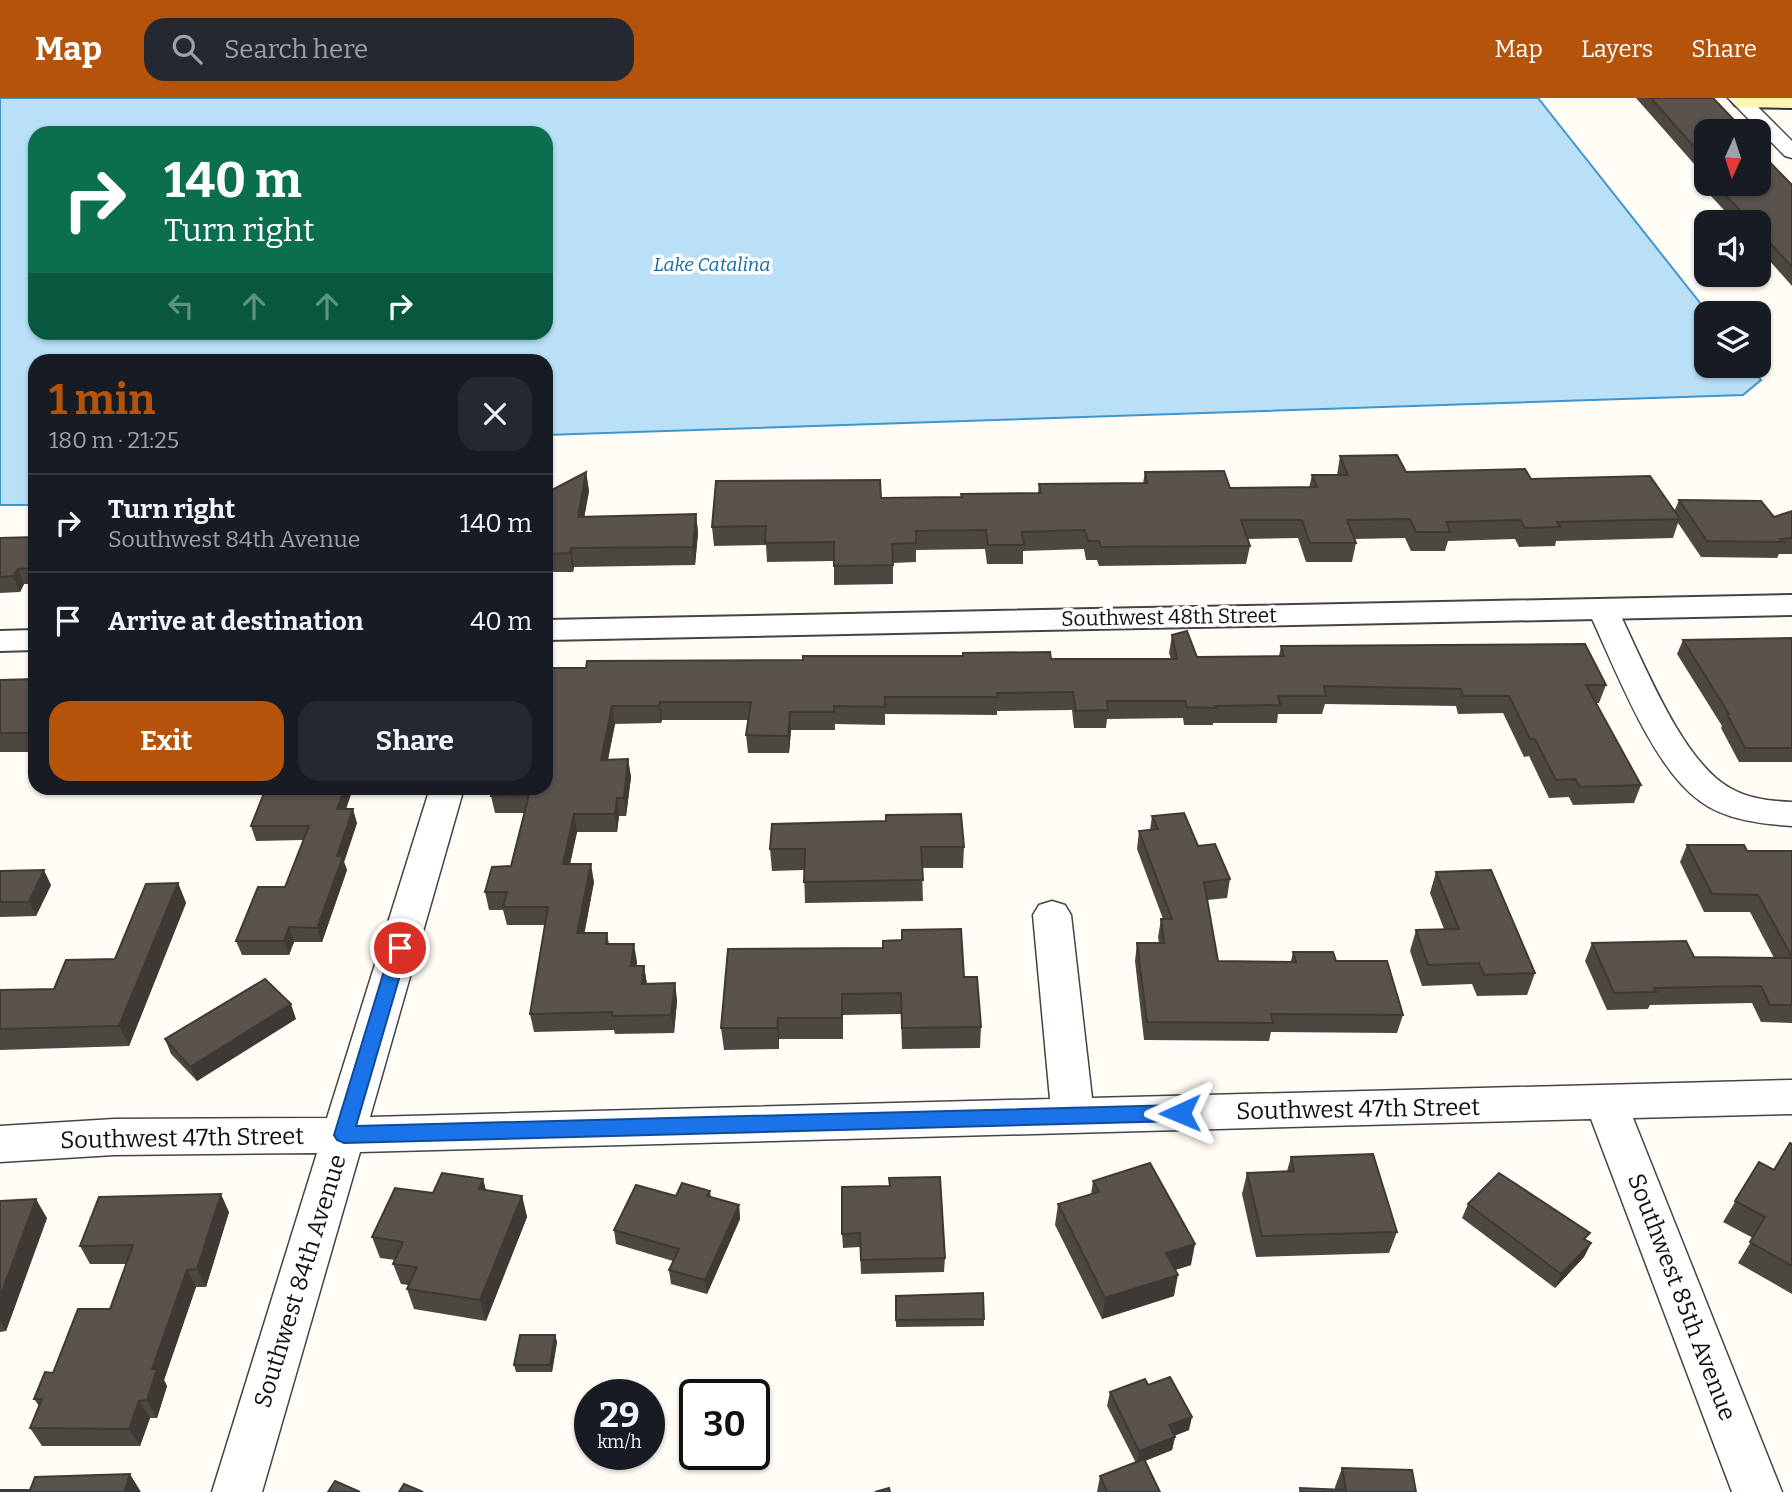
<!DOCTYPE html>
<meta charset="utf-8">
<style>
:root{--surface:#171b24;--page:#242831;--text:#f1f3f6;--muted:#9ea1a6;--line:#363941;--accent:#b45309}
body{margin:0;font-family:Bitter,serif;background:var(--page);color:var(--text);height:100vh;display:flex;flex-direction:column;font-size:26px;white-space:nowrap}
*{box-sizing:border-box;margin:0}
p{font-size:23px;color:var(--muted)}
.icon{flex:none;width:38px;height:38px;fill:none;stroke:currentColor;stroke-width:2;stroke-linecap:round;stroke-linejoin:round}
.map{position:relative;flex:1;overflow:hidden}
.sheet{position:absolute;left:28px;top:256px;width:525px;height:441px;display:flex;flex-direction:column;background:var(--surface);border-radius:21px;box-shadow:0 2px 5px #0004}
.sheet>*{flex:none}
.hud{position:absolute;left:28px;top:28px;width:525px;height:214px;border-radius:21px;box-shadow:0 2px 5px #0004;background:#0b6e4f;color:#fff;overflow:hidden}
.needle{width:46px;rotate:183deg}
.fabs{position:absolute;left:1694px;top:21px;display:grid;gap:14px}
.fabs a{display:grid;place-items:center;width:77px;height:77px;border-radius:14px;background:var(--surface);box-shadow:0 2px 5px #0004;font-size:35px}
.speed{position:absolute;left:574px;top:1281px;display:flex;gap:14px;font-size:35px;font-weight:700;text-align:center}
.speed>*{display:grid;place-content:center;width:91px;height:91px;border-radius:50%;background:var(--surface);box-shadow:0 2px 5px #0004;line-height:1}
.speed small{font-size:18px;font-weight:400}
.speed .limit{border:4px solid #111;border-radius:10px;background:#fff;color:#111}
.pin{position:absolute;display:grid;place-items:center;width:60px;height:60px;color:#fff;margin:-30px;border:4px solid #fff;border-radius:50%;box-shadow:0 2px 7px #0007}
.me{position:absolute;width:77px;margin:-38px;rotate:269deg;stroke-linejoin:round;filter:drop-shadow(0 0 5px #0008)}
.turn{display:flex;align-items:center;gap:24px;height:147px;padding:0 21px;font-size:32px}
.turn .icon{width:91px;height:91px;stroke-width:2.5}
.turn b{display:block;font-size:49px;line-height:60px}
.lanes{display:flex;align-items:center;height:66px;padding:0 21px;background:#0003;justify-content:center;gap:35px;direction:ltr}
.lanes .off{opacity:.35}
.round{display:grid;place-items:center;flex:none;width:74px;height:74px;border-radius:21px;background:var(--page)}
.headline{display:flex;align-items:center;justify-content:space-between;height:119px;padding:0 21px}
h1{font-size:42px;font-weight:700;line-height:52px;color:var(--accent)}
.primary-button{display:flex;gap:14px;margin-top:auto;padding:14px 21px}
.primary-button a{flex:1;height:80px;border-radius:21px;background:var(--accent);color:#fff;font-size:28px;font-weight:700;line-height:80px;text-align:center}
.primary-button a+a{background:var(--page);color:var(--text)}
ul{padding:0;list-style:none}
li{display:flex;align-items:center;gap:21px;height:98px;padding:0 21px;border-top:2px solid var(--line)}
li div{flex:1}
li b{display:block;font-size:26px}
li em{font-style:normal}
header{display:flex;align-items:center;gap:42px;box-sizing:border-box;height:98px;padding:0 35px;background:var(--accent);color:#fff}
header strong{font-size:33px}
nav{display:flex;gap:38px;margin-inline-start:auto;font-size:24px}
.search{width:490px;height:63px;background:var(--page);display:flex;align-items:center;gap:18px;box-sizing:border-box;padding:0 24px;border-radius:21px;color:var(--muted);font-size:26px}
.map>svg:first-child{display:block}
.water{fill:#b9e0f7;stroke:#3f96cf;stroke-width:2;fill-rule:evenodd}
.lines{fill:none;stroke-linecap:round;stroke-linejoin:round}
.minor-casing{stroke:#444;stroke-width:3}
.tertiary-casing{stroke:#444;stroke-width:4}
.secondary-casing{stroke:#333;stroke-width:4}
.minor{fill:#fff;fill-rule:evenodd}
.tertiary{fill:#fff;fill-rule:evenodd}
.secondary{fill:#fff6b0;fill-rule:evenodd}
.wall{fill:#4d4742}
.shaded-wall{fill:#3f3936}
.building{fill:#5a524d;stroke:#3f3936;stroke-width:2}
.route{fill:#1a73e8;stroke:#114b97;stroke-width:2}
.labels{text-anchor:middle;dominant-baseline:central;stroke-width:7;stroke-linejoin:round;paint-order:stroke}
.far-water-label{font-size:19px;font-style:italic;fill:#1768a6;stroke:#fff}
.street-label{font-size:21px;fill:#111;stroke:#fff}
.near-street-label{font-size:24px;fill:#111;stroke:#fff}
</style>
<header>
<strong>Map</strong>
<div class="search"><svg class="icon" aria-label="search" viewBox="0 0 24 24"><circle cx="10" cy="10" r="6"/><path d="M15 15l6 6"/></svg>Search here</div>
<nav><a>Map</a><a>Layers</a><a>Share</a></nav>
</header>
<div class="map">
<svg width="1792" height="1394" viewBox="0 0 1792 1394">
<rect width="100%" height="100%" fill="#fffdf5"/>
<path class="water" d="M0,0H1538L1708,215L1706,268H1750L1761,282L1743,297L546,337V262H35V407H0ZM35,35H546V234H35Z"/>
<g class="lines">
<defs>
<g id="minor">
<polygon points="1728,0 1749,0 1792,43 1792,60 1785,58"/>
<path d="M1602,501L1613,503L1617,510C1642,560 1681,663 1730,690C1749,701 1770,703 1792,704V728C1762,726 1725,722 1700,703C1651,669 1613,564 1587,510L1591,503Z"/>
<polygon points="430,690 464,690 370,1019 1050,1001 1033,817 1039,807 1052,803 1065,807 1071,817 1092,1000 1792,982 1792,1016 1633,1020 1782,1394 1732,1394 1591,1021 360,1054 262,1394 212,1394 317,1055 114,1057 0,1064 0,1028 114,1021 327,1020"/>
</g>
<g id="tertiary">
<polygon points="1792,497 1792,517 546,542 546,522"/>
<polygon points="35,532 35,552 0,553 0,533"/>
</g>
<polygon id="secondary" points="1734,0 1792,0 1792,10 1742,9 1735,7 1732,3"/>
</defs>
<use href="#minor" class="minor-casing"/>
<use href="#tertiary" class="tertiary-casing"/>
<use href="#secondary" class="secondary-casing"/>
<use href="#minor" class="minor"/>
<use href="#tertiary" class="tertiary"/>
<use href="#secondary" class="secondary"/>
</g>
<g class="wall">
<polygon points="1636,0 1713,0 1736,24 1735,28 1706,33 1706,86 1792,87 1792,188 1759,151 1759,124 1735,124 1698,84 1700,78 1694,71 1695,67"/>
<polygon points="1340,358 1406,374 1531,381 1674,414 1679,402 1774,419 1792,413 1792,456 1779,456 1777,460 1701,459 1678,425 1673,440 1556,443 1555,448 1519,449 1515,441 1448,443 1445,453 1411,453 1405,440 1354,441 1356,445 1352,464 1306,464 1298,440 1247,441 1250,448 1246,466 1099,468 1097,462 1086,462 1084,451 1023,453 1023,466 987,466 985,451 916,452 916,464 893,465 893,486 834,487 834,463 767,464 766,447 714,448 712,429 881,400 961,399 1038,395 1039,386 1143,385 1145,374 1230,390 1309,390 1312,377 1337,377"/>
<polygon points="586,374 589,393 584,419 696,416 698,435 695,467 574,469 573,474 546,474 546,395"/>
<polygon points="35,439 35,486 24,486 20,494 0,495 0,440"/>
<polygon points="1172,537 1197,559 1279,558 1281,548 1606,587 1599,605 1596,605 1641,687 1634,705 1573,707 1569,699 1549,700 1529,658 1524,659 1503,615 1458,616 1456,608 1325,606 1322,616 1278,616 1277,625 1213,625 1213,627 1184,627 1183,620 1107,621 1106,630 1074,630 1072,612 997,613 997,617 885,616 885,627 835,626 835,632 791,632 789,655 748,655 746,637 748,622 662,622 661,625 615,626 608,662 628,661 631,679 626,718 619,718 617,734 577,734 570,766 594,784 584,835 607,835 609,846 637,864 636,868 644,868 647,886 675,885 677,903 674,935 615,936 614,932 534,934 530,916 545,827 507,827 503,812 489,812 485,794 511,768 524,715 495,715 491,698 586,570 1051,561 1171,561 1169,555"/>
<polygon points="1792,540 1792,664 1739,664 1721,630 1722,628 1677,556 1683,542"/>
<polygon points="35,581 35,654 0,654 0,582"/>
<polygon points="351,696 346,711 357,725 344,764 347,772 322,844 294,844 289,857 242,857 236,843 285,789 303,742 256,743 251,728"/>
<polygon points="1152,718 1198,748 1230,781 1227,800 1207,802 1218,863 1291,863 1293,854 1336,863 1403,917 1397,935 1271,934 1269,943 1144,942 1135,863 1137,845 1159,845 1158,839 1161,821 1163,821 1137,751 1139,733 1150,732"/>
<polygon points="1687,747 1747,753 1792,753 1792,925 1761,924 1752,905 1650,907 1648,911 1607,912 1585,863 1592,845 1694,859 1774,860 1750,814 1704,814 1680,764"/>
<polygon points="964,749 963,770 922,770 923,803 805,805 804,772 772,773 770,751"/>
<polygon points="0,773 51,787 36,818 0,819"/>
<polygon points="1436,774 1535,875 1527,897 1477,898 1472,886 1422,888 1410,853 1416,832 1444,831 1430,795"/>
<polygon points="178,785 186,805 129,948 0,952 0,892 54,891 115,861"/>
<polygon points="883,850 964,879 981,929 980,950 902,951 901,916 843,917 843,941 779,941 779,951 724,952 721,930"/>
<polygon points="296,921 197,983 171,956 165,941"/>
<polygon points="1792,1046 1792,1196 1738,1165 1753,1140 1723,1124 1759,1064 1774,1072"/>
<polygon points="1291,1059 1397,1134 1389,1155 1256,1159 1242,1096 1247,1075 1287,1073"/>
<polygon points="889,1080 945,1160 944,1174 861,1176 860,1149 843,1150 842,1136 889,1088"/>
<polygon points="483,1081 486,1092 522,1098 527,1119 486,1223 414,1211 407,1191 408,1187 401,1186 393,1166 395,1162 380,1160 372,1139 433,1095"/>
<polygon points="1093,1083 1191,1167 1175,1172 1174,1198 1102,1221 1055,1127 1058,1106 1091,1096"/>
<polygon points="710,1093 711,1099 739,1107 740,1121 707,1196 671,1186 669,1172 673,1163 616,1146 614,1132 676,1098"/>
<polygon points="0,1103 47,1120 6,1233 0,1234"/>
<polygon points="1468,1106 1586,1142 1591,1145 1584,1159 1555,1190 1462,1120"/>
<polygon points="229,1114 206,1189 196,1189 164,1282 167,1288 157,1320 150,1320 140,1348 42,1348 30,1330 39,1308 34,1301 53,1275 110,1211 126,1166 90,1166 80,1148"/>
<polygon points="896,1198 984,1221 984,1228 896,1229"/>
<polygon points="555,1237 557,1244 552,1274 516,1274 514,1267"/>
<polygon points="1148,1287 1189,1332 1174,1338 1175,1339 1172,1352 1145,1363 1160,1394 1097,1394 1100,1378 1136,1365 1107,1308 1110,1294"/>
<polygon points="1342,1370 1416,1394 1299,1394 1300,1390 1335,1392 1335,1389"/>
</g>
<g class="shaded-wall">
<polygon points="586,374 589,393 581,438 578,419"/>
<polygon points="696,416 698,435 695,467 693,449"/>
<polygon points="571,450 574,469 573,474 570,455"/>
<polygon points="18,471 24,486 20,494 13,478"/>
<polygon points="660,604 662,622 661,625 659,608"/>
<polygon points="612,608 615,626 604,680 601,662"/>
<polygon points="790,614 791,632 789,655 788,638"/>
<polygon points="628,661 631,679 626,718 624,700"/>
<polygon points="345,690 349,690 351,696 341,726 337,711"/>
<polygon points="617,700 619,718 617,734 615,716"/>
<polygon points="353,711 357,725 344,764 347,772 322,844 317,830 337,758"/>
<polygon points="574,716 577,734 566,784 563,766"/>
<polygon points="591,766 594,784 581,854 577,835"/>
<polygon points="44,772 51,787 36,818 29,804"/>
<polygon points="178,785 186,805 129,948 119,928"/>
<polygon points="289,829 294,844 289,857 284,843"/>
<polygon points="634,846 637,864 634,887 631,868"/>
<polygon points="644,868 647,887 642,886"/>
<polygon points="675,885 677,903 674,935 671,917"/>
<polygon points="291,906 296,921 197,983 190,969"/>
<polygon points="778,920 779,941 779,951 777,930"/>
<polygon points="483,1081 488,1102 479,1091"/>
<polygon points="221,1096 229,1114 206,1189 197,1171"/>
<polygon points="522,1098 527,1119 486,1223 480,1202"/>
<polygon points="36,1101 47,1120 6,1233 0,1224 0,1199"/>
<polygon points="739,1107 740,1121 707,1196 705,1182"/>
<polygon points="1591,1145 1584,1159 1555,1190 1561,1176"/>
<polygon points="1195,1146 1191,1167 1162,1176 1166,1155"/>
<polygon points="187,1172 196,1189 164,1282 167,1288 157,1320 147,1302 152,1271"/>
<polygon points="1178,1177 1174,1198 1102,1221 1105,1200"/>
<polygon points="555,1237 557,1244 552,1274 550,1267"/>
<polygon points="139,1303 150,1320 140,1348 129,1331"/>
<polygon points="1192,1319 1189,1332 1166,1341 1169,1327"/>
<polygon points="1175,1339 1172,1352 1137,1366 1139,1353"/>
<polygon points="130,1376 141,1394 124,1394"/>
</g>
<g class="building">
<polygon points="1651,0 1713,0 1736,24 1731,24 1740,33 1706,33 1706,68 1698,59 1703,59"/>
<polygon points="1759,53 1792,87 1792,169 1759,133 1759,124 1751,124 1715,86 1759,86"/>
<polygon points="1397,357 1406,374 1525,371 1531,381 1650,378 1680,421 1557,424 1560,429 1525,430 1520,422 1446,424 1450,434 1416,434 1410,421 1347,422 1356,445 1310,445 1302,422 1241,422 1250,448 1101,449 1099,443 1088,443 1085,432 1022,434 1024,447 988,447 986,432 916,433 916,445 892,446 893,467 834,468 834,444 765,445 766,428 712,429 716,383 880,382 881,400 962,399 961,396 1041,395 1039,386 1147,385 1145,374 1224,373 1230,390 1317,389 1312,377 1348,377 1340,358"/>
<polygon points="586,374 578,419 696,416 693,449 571,450 570,455 546,456 546,395"/>
<polygon points="1679,402 1761,403 1774,419 1792,413 1792,440 1780,441 1784,444 1707,443"/>
<polygon points="35,439 35,470 18,471 13,478 0,479 0,440"/>
<polygon points="1187,533 1197,559 1284,558 1281,548 1585,546 1606,587 1586,587 1641,687 1580,689 1575,681 1556,682 1535,641 1530,641 1509,598 1463,598 1461,591 1324,588 1326,598 1278,598 1280,607 1215,608 1216,610 1187,609 1185,603 1107,603 1108,612 1076,613 1073,594 997,595 998,599 885,599 885,609 834,608 834,614 790,614 788,638 746,637 751,604 660,604 659,608 612,608 601,662 628,661 624,700 617,700 615,716 574,716 563,766 591,766 577,835 607,835 606,846 634,846 631,868 644,868 642,886 675,885 671,917 612,918 612,914 530,916 548,809 503,809 507,794 485,794 492,769 511,768 529,697 491,698 494,690 546,690 546,570 586,570 587,563 803,562 803,558 963,558 963,555 1050,554 1051,561 1177,561 1172,537"/>
<polygon points="1792,540 1792,650 1745,650 1727,616 1729,616 1683,542"/>
<polygon points="35,581 35,635 0,635 0,582"/>
<polygon points="266,690 345,690 337,711 353,711 337,758 343,758 317,830 289,829 284,843 236,843 258,789 285,789 309,728 251,728"/>
<polygon points="1184,715 1198,748 1215,746 1230,781 1204,784 1218,863 1296,864 1293,854 1333,854 1336,863 1387,863 1403,917 1271,916 1273,925 1147,924 1137,845 1164,845 1161,821 1172,821 1139,733 1158,731 1152,718"/>
<polygon points="961,716 964,749 921,749 923,782 804,784 805,751 770,751 772,726 886,723 886,717"/>
<polygon points="1687,747 1744,747 1747,753 1792,753 1792,859 1758,797 1712,796"/>
<polygon points="44,772 29,804 0,804 0,773"/>
<polygon points="1491,772 1535,875 1484,877 1479,865 1428,867 1416,832 1459,831 1436,774"/>
<polygon points="178,785 119,928 0,931 0,892 54,891 66,862 115,861 146,786"/>
<polygon points="961,831 964,879 977,879 981,929 902,930 901,895 842,896 842,920 778,920 777,930 721,930 728,851 883,850 883,843 902,842 902,832"/>
<polygon points="1686,843 1694,859 1792,860 1792,907 1770,907 1761,888 1654,890 1656,894 1614,895 1592,845"/>
<polygon points="265,881 291,906 190,969 165,941"/>
<polygon points="1790,1045 1792,1046 1792,1168 1750,1144 1765,1119 1735,1103 1759,1064 1774,1072"/>
<polygon points="1373,1056 1397,1134 1262,1138 1247,1075 1294,1073 1291,1059"/>
<polygon points="1150,1065 1195,1146 1166,1155 1178,1177 1105,1200 1058,1106 1099,1094 1093,1083"/>
<polygon points="442,1075 483,1081 479,1091 522,1098 480,1202 407,1191 417,1169 393,1166 403,1144 372,1139 395,1090 433,1095"/>
<polygon points="1499,1075 1590,1135 1584,1141 1591,1145 1561,1176 1468,1106"/>
<polygon points="940,1079 945,1160 861,1162 860,1135 842,1136 842,1089 890,1088 889,1080"/>
<polygon points="682,1085 710,1093 707,1098 739,1107 705,1182 669,1172 679,1151 614,1132 636,1087 676,1098"/>
<polygon points="221,1096 197,1171 187,1172 152,1271 157,1271 147,1302 139,1303 129,1331 30,1330 42,1301 34,1301 45,1274 53,1275 78,1211 110,1211 133,1147 80,1148 99,1099"/>
<polygon points="36,1101 0,1199 0,1103"/>
<polygon points="983,1195 984,1221 896,1222 896,1198"/>
<polygon points="520,1237 555,1237 550,1267 514,1267"/>
<polygon points="1170,1279 1192,1319 1169,1327 1175,1339 1139,1353 1110,1294 1145,1281 1148,1287"/>
<polygon points="1144,1361 1160,1394 1107,1394 1100,1378"/>
<polygon points="1342,1370 1412,1372 1416,1394 1301,1394 1300,1390 1346,1392"/>
<polygon points="130,1376 124,1394 0,1394 0,1392 30,1392 35,1379"/>
<polygon points="335,1383 360,1394 328,1394"/>
<polygon points="404,1386 423,1394 399,1394"/>
<polygon points="889,1390 890,1394 875,1394"/>
</g>
<polygon class="route" points="400,843 406,845 408,850 356,1028 1180,1007 1187,1009 1190,1015 1187,1021 1180,1023 344,1045 337,1042 334,1037 391,850 393,845"/>
<g class="labels">
<g class="far-water-label">
<text x="712" y="166">Lake Catalina</text>
</g>
<g class="street-label">
<text transform="translate(1169 519) rotate(-1)">Southwest 48th Street</text>
</g>
<g class="near-street-label">
<text transform="translate(1358 1011) rotate(-1)">Southwest 47th Street</text>
<text transform="translate(182 1040) rotate(-1)">Southwest 47th Street</text>
<text transform="translate(300 1183) rotate(-73)">Southwest 84th Avenue</text>
<text transform="translate(1682 1199) rotate(69)">Southwest 85th Avenue</text>
</g>
</g>
</svg>
<div class="fabs">
<a><svg class="needle" viewBox="-14 -14 28 28"><path d="M0-13l5 13h-10z" fill="#e53935"/><path d="M0 13l5-13h-10z" fill="#9ea1a6"/></svg></a>
<a><svg class="icon" aria-label="sound" viewBox="0 0 24 24"><path d="M4 9h4l5-4v14l-5-4H4zM17 9q2 3 0 6"/></svg></a>
<a><svg class="icon" aria-label="layers" viewBox="0 0 24 24"><path d="M12 4l9 5-9 5-9-5zM3 14l9 5 9-5"/></svg></a>
</div>
<div class="speed"><div>29<small>km/h</small></div><div class="limit">30</div></div>
<div class="pin" style="left:400px;top:850px;background:#d93025"><svg class="icon" aria-label="arrive" viewBox="0 0 24 24"><path d="M6 21V4h12l-3 4 3 4H6"/></svg></div>
<svg class="me" style="left:1180px;top:1015px" viewBox="-20 -20 40 40"><path d="M0-17L14 15 0 8-14 15z" fill="#1a73e8" stroke="#fff" stroke-width="4"/></svg>
<div class="hud">
<div class="turn"><svg class="icon" aria-label="right" viewBox="0 0 24 24"><path d="M7 20v-9h11M14 6l5 5-5 5"/></svg><div><b>140 m</b>Turn right</div></div>
<div class="lanes"><svg class="icon off" aria-label="left" viewBox="0 0 24 24"><path d="M17 20v-9H6M10 6l-5 5 5 5"/></svg><svg class="icon off" aria-label="ahead" viewBox="0 0 24 24"><path d="M12 20V5M6 11l6-6 6 6"/></svg><svg class="icon off" aria-label="ahead" viewBox="0 0 24 24"><path d="M12 20V5M6 11l6-6 6 6"/></svg><svg class="icon" aria-label="right" viewBox="0 0 24 24"><path d="M7 20v-9h11M14 6l5 5-5 5"/></svg></div>
</div>
<section class="sheet">
<div class="headline"><div><h1>1 min</h1><p>180 m · 21:25</p></div><a class="round"><svg class="icon" aria-label="close" viewBox="0 0 24 24"><path d="M6 6l12 12M18 6L6 18"/></svg></a></div>
<ul>
<li><svg class="icon" aria-label="right" viewBox="0 0 24 24"><path d="M7 20v-9h11M14 6l5 5-5 5"/></svg><div><b>Turn right</b><p>Southwest 84th Avenue</p></div><em>140 m</em></li>
<li><svg class="icon" aria-label="arrive" viewBox="0 0 24 24"><path d="M6 21V4h12l-3 4 3 4H6"/></svg><div><b>Arrive at destination</b></div><em>40 m</em></li>
</ul>
<div class="primary-button"><a>Exit</a><a>Share</a></div>
</section>
</div>
